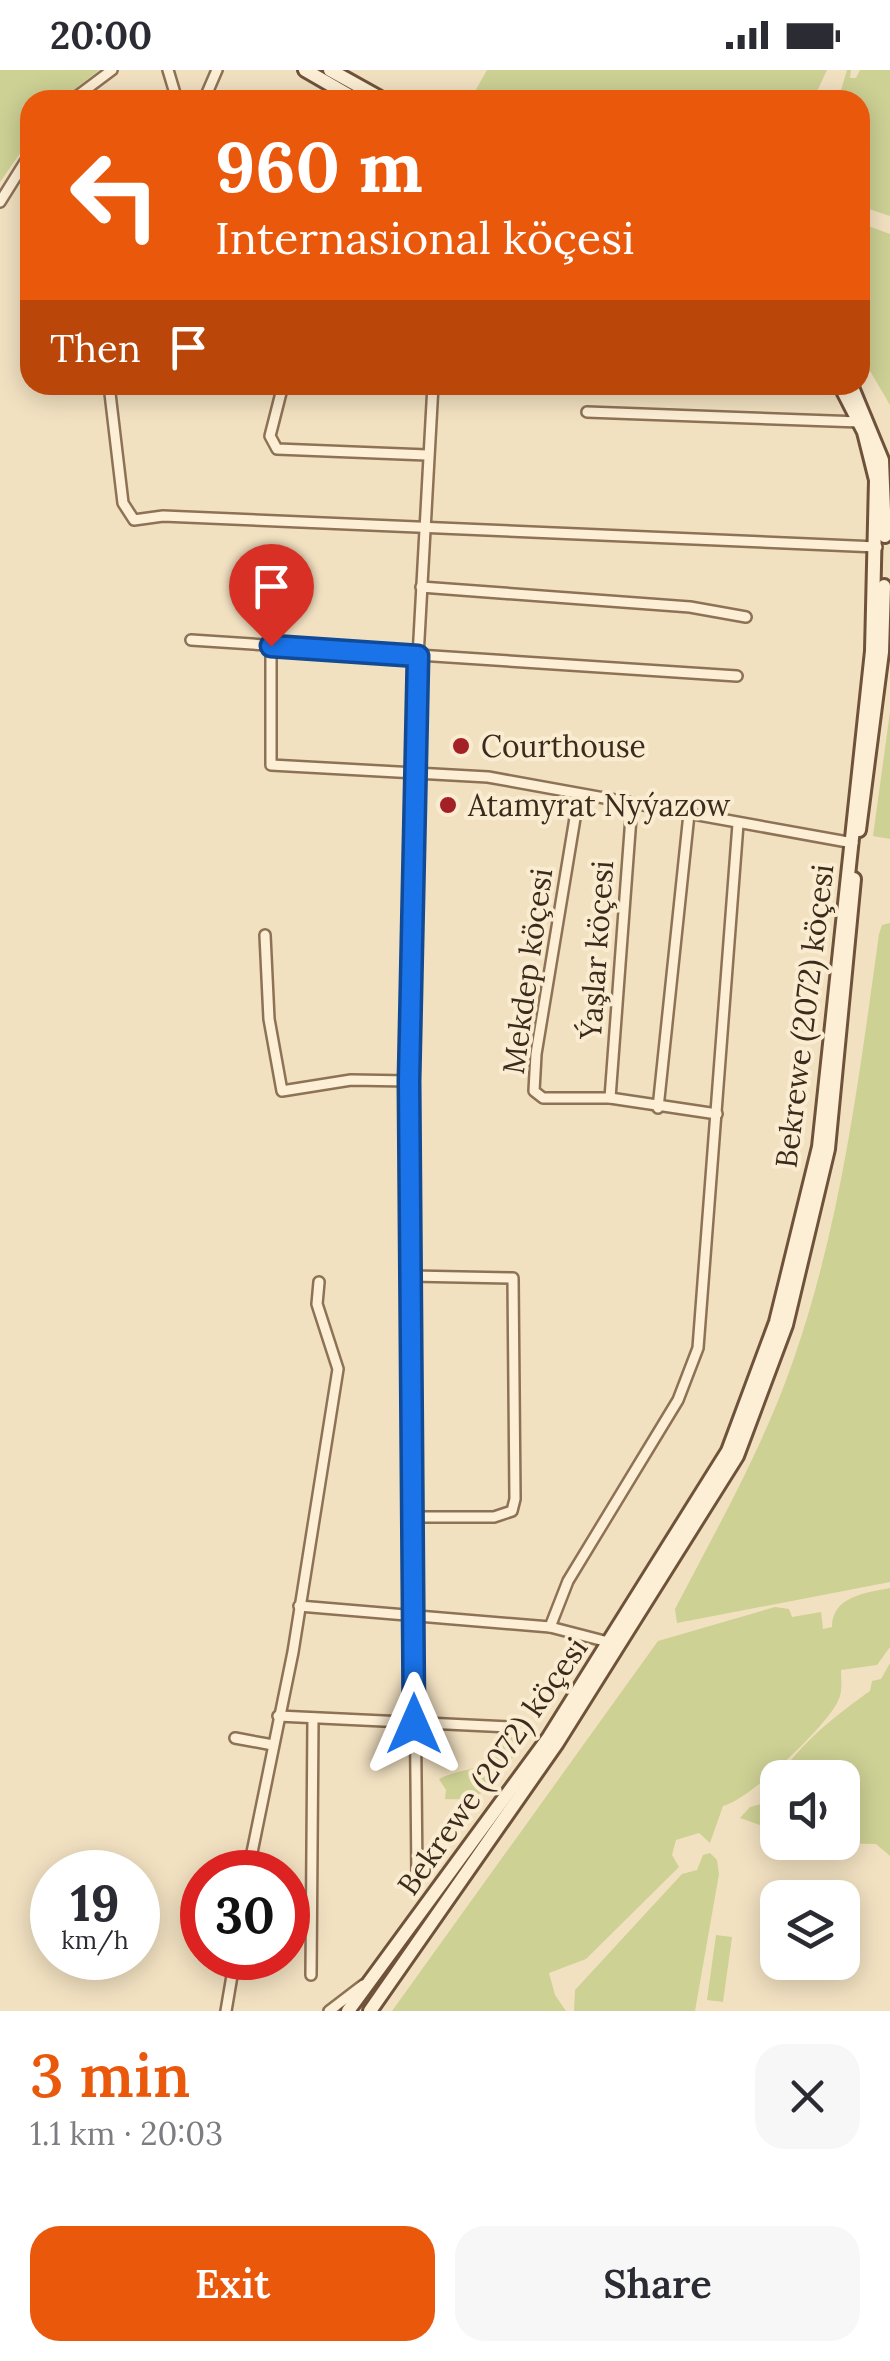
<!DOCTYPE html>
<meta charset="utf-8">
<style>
:root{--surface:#fff;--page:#f7f7f7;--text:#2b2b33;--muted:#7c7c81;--accent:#ea580c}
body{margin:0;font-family:Lora,serif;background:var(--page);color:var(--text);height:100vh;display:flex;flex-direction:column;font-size:38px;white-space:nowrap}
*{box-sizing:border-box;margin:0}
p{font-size:32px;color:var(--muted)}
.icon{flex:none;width:55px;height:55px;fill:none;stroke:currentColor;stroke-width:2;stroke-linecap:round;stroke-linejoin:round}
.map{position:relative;height:1941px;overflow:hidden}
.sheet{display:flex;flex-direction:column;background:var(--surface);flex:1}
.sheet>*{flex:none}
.guide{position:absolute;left:20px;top:20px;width:850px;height:305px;border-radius:30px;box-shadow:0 5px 25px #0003;background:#ea580c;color:#fff;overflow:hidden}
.buttons{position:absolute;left:760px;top:1690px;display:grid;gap:20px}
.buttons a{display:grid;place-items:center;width:100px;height:100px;border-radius:20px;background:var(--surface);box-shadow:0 5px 25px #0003;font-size:50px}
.speed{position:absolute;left:30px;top:1780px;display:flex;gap:20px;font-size:50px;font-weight:700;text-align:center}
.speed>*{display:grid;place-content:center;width:130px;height:130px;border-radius:50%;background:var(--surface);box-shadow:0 5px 25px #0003;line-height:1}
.speed small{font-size:25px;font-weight:400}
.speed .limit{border:15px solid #d22;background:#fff;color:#111}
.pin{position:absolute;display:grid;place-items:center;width:85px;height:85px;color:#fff;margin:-102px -42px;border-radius:50% 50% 50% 0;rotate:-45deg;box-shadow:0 0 10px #0007}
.pin .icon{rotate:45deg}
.me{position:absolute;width:110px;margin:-55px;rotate:0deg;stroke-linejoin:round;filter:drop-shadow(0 0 8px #0008)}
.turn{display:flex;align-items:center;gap:35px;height:210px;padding:0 30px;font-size:45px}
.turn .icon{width:130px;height:130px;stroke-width:2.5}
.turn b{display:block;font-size:70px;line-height:85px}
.then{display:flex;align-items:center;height:95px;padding:0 30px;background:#0003;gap:20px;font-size:38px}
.round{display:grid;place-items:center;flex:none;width:105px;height:105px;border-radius:30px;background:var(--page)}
.summary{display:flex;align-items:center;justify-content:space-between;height:170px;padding:0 30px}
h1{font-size:60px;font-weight:600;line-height:75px;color:var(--accent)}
.primary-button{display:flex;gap:20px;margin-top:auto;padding:20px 30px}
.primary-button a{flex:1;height:115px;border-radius:30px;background:var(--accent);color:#fff;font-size:40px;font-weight:600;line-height:115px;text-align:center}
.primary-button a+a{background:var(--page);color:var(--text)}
.status{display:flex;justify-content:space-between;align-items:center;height:70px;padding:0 50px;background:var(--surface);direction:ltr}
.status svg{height:28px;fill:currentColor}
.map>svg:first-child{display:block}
.green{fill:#cdd194}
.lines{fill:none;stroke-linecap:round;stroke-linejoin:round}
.minor-casing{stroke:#8e7256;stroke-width:14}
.secondary-casing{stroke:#6f523a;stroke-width:18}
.minor{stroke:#fcefd5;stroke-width:9}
.secondary{stroke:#fcefd5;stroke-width:12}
.route-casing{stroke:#114b97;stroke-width:25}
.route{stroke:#1a73e8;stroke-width:18}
.poi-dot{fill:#a32027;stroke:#f9ecd1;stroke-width:4}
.labels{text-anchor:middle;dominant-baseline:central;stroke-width:8;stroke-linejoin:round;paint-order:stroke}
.poi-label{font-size:30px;fill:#3c2a1c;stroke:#f9ecd1;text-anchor:start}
.street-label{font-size:30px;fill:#3c2a1c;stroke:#f9ecd1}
</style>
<div class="status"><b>20:00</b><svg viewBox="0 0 49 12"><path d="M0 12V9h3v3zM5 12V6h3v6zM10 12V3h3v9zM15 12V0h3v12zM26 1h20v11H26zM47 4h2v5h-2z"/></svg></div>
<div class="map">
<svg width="890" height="1941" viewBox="0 0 890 1941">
<rect width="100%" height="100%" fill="#f2e1c1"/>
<g class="green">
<polygon points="0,0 99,0 61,30 30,30 30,69 0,112"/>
<polygon points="487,0 827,0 813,30 470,30"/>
<polygon points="847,0 851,0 850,8 856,8 860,0 890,0 890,146 860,136 860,30 838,30"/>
<polygon points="860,153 890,164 890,335 860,284"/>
<polygon points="890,642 890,769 873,766"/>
<path d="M890,853V1512L677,1553L675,1539C717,1458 763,1378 793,1291C841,1154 859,1008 879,864L882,855Z"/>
<path d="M890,1518V1577L877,1595L841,1600C841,1610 843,1622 838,1631C826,1657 749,1730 723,1736L710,1773L699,1763L676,1770L672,1785L679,1797L586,1889L549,1903L555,1925L566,1941H392L658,1571L775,1537L789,1539L792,1547L821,1542L823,1559L832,1557C832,1526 866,1523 890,1518Z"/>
<path d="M890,1593V1786L876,1774L827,1773L842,1772V1708H778L777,1761L740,1748L750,1737L761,1734L760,1724L770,1723C791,1680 832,1648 870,1621L872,1611L881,1609Z"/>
<path d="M504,1660L527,1661V1665C502,1701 494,1733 445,1729L446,1720L439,1709C471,1693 495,1707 504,1660Z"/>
<polygon points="710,1783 717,1790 719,1804 695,1941 574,1941 575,1920 682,1804 697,1800 703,1785"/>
<polygon points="716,1865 732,1867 723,1932 707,1930"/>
</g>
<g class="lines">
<defs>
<g id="minor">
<polyline points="168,0 177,30"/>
<polyline points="72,30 112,0"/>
<polyline points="204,30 217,0"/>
<polyline points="0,132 30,84"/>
<polyline points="109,315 123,433 134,450 163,446 877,477"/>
<polyline points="283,315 270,366 277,379 427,385"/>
<polyline points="587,342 860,352"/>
<polyline points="421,517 690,537 746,547"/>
<polyline points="191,570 737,606"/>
<polyline points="271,576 271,695 488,707 853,773"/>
<polyline points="579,724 536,984 534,1021 543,1028 610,1028 717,1044"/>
<polyline points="265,865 269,949 282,1021 351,1010 409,1011"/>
<polyline points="610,1028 632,734"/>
<polyline points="658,1038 689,744"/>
<polyline points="411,1206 513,1208 515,1429 512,1441 494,1447 413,1447"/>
<polyline points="299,1536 550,1557 612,1573"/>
<polyline points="550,1557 568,1511 678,1330 698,1278 738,754"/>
<polyline points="278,1646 510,1657"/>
<polyline points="235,1668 273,1675"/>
<polyline points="248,1802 293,1582 338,1299 317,1234 319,1212"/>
<polyline points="417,1807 409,1011 418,587 433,315"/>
<polyline points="311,1905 313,1648"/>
<polyline points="226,1941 235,1888"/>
<polyline points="329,1941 363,1915"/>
</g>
<g id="secondary">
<polyline points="305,0 357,30"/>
<polyline points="330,0 384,30"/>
<polyline points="851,315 882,390 885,466"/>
<polyline points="859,760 882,582 884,516"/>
<polyline points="348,1941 549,1667 728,1381 776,1252 819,1077 872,581 876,410 864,362 840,315"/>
<polyline points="370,1941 557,1673 737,1386 786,1255 828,1079 854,809"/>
</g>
</defs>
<use href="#minor" class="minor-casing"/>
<use href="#secondary" class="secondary-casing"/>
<use href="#minor" class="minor"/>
<use href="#secondary" class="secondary"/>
</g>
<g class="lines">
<defs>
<polyline id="route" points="271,576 418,586 409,1011 414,1654"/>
</defs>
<use href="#route" class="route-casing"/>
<use href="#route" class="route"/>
</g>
<g class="poi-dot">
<circle cx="461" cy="676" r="10"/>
<circle cx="448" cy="735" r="10"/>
</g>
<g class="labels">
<g class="poi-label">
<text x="481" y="676">Courthouse</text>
<text x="468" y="735">Atamyrat Nyýazow</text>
</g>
<g class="street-label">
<text transform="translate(596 880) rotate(-86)">Ýaşlar köçesi</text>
<text transform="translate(527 901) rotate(-82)">Mekdep köçesi</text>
<text transform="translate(804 946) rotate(-83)">Bekrewe (2072) köçesi</text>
<text transform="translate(492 1696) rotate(-55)">Bekrewe (2072) köçesi</text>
</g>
</g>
</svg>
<div class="buttons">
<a><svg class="icon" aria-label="sound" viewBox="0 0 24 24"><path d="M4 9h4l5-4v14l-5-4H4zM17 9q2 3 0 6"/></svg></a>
<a><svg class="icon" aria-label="layers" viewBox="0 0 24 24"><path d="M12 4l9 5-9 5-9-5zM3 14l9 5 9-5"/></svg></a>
</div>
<div class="speed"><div>19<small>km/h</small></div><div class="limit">30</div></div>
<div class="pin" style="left:271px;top:576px;background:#d93025"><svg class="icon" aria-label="arrive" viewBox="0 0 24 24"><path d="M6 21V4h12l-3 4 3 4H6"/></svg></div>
<svg class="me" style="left:414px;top:1654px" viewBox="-20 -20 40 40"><path d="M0-17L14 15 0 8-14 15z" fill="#1a73e8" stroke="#fff" stroke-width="4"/></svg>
<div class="guide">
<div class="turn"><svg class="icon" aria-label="left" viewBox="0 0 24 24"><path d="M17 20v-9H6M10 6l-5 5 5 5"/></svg><div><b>960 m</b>Internasional köçesi</div></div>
<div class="then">Then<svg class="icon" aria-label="arrive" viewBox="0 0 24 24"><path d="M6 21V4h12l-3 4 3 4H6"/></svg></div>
</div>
</div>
<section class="sheet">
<div class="summary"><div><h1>3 min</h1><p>1.1 km · 20:03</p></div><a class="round"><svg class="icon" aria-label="close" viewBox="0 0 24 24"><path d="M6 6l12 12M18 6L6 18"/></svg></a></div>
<div class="primary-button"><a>Exit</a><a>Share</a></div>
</section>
